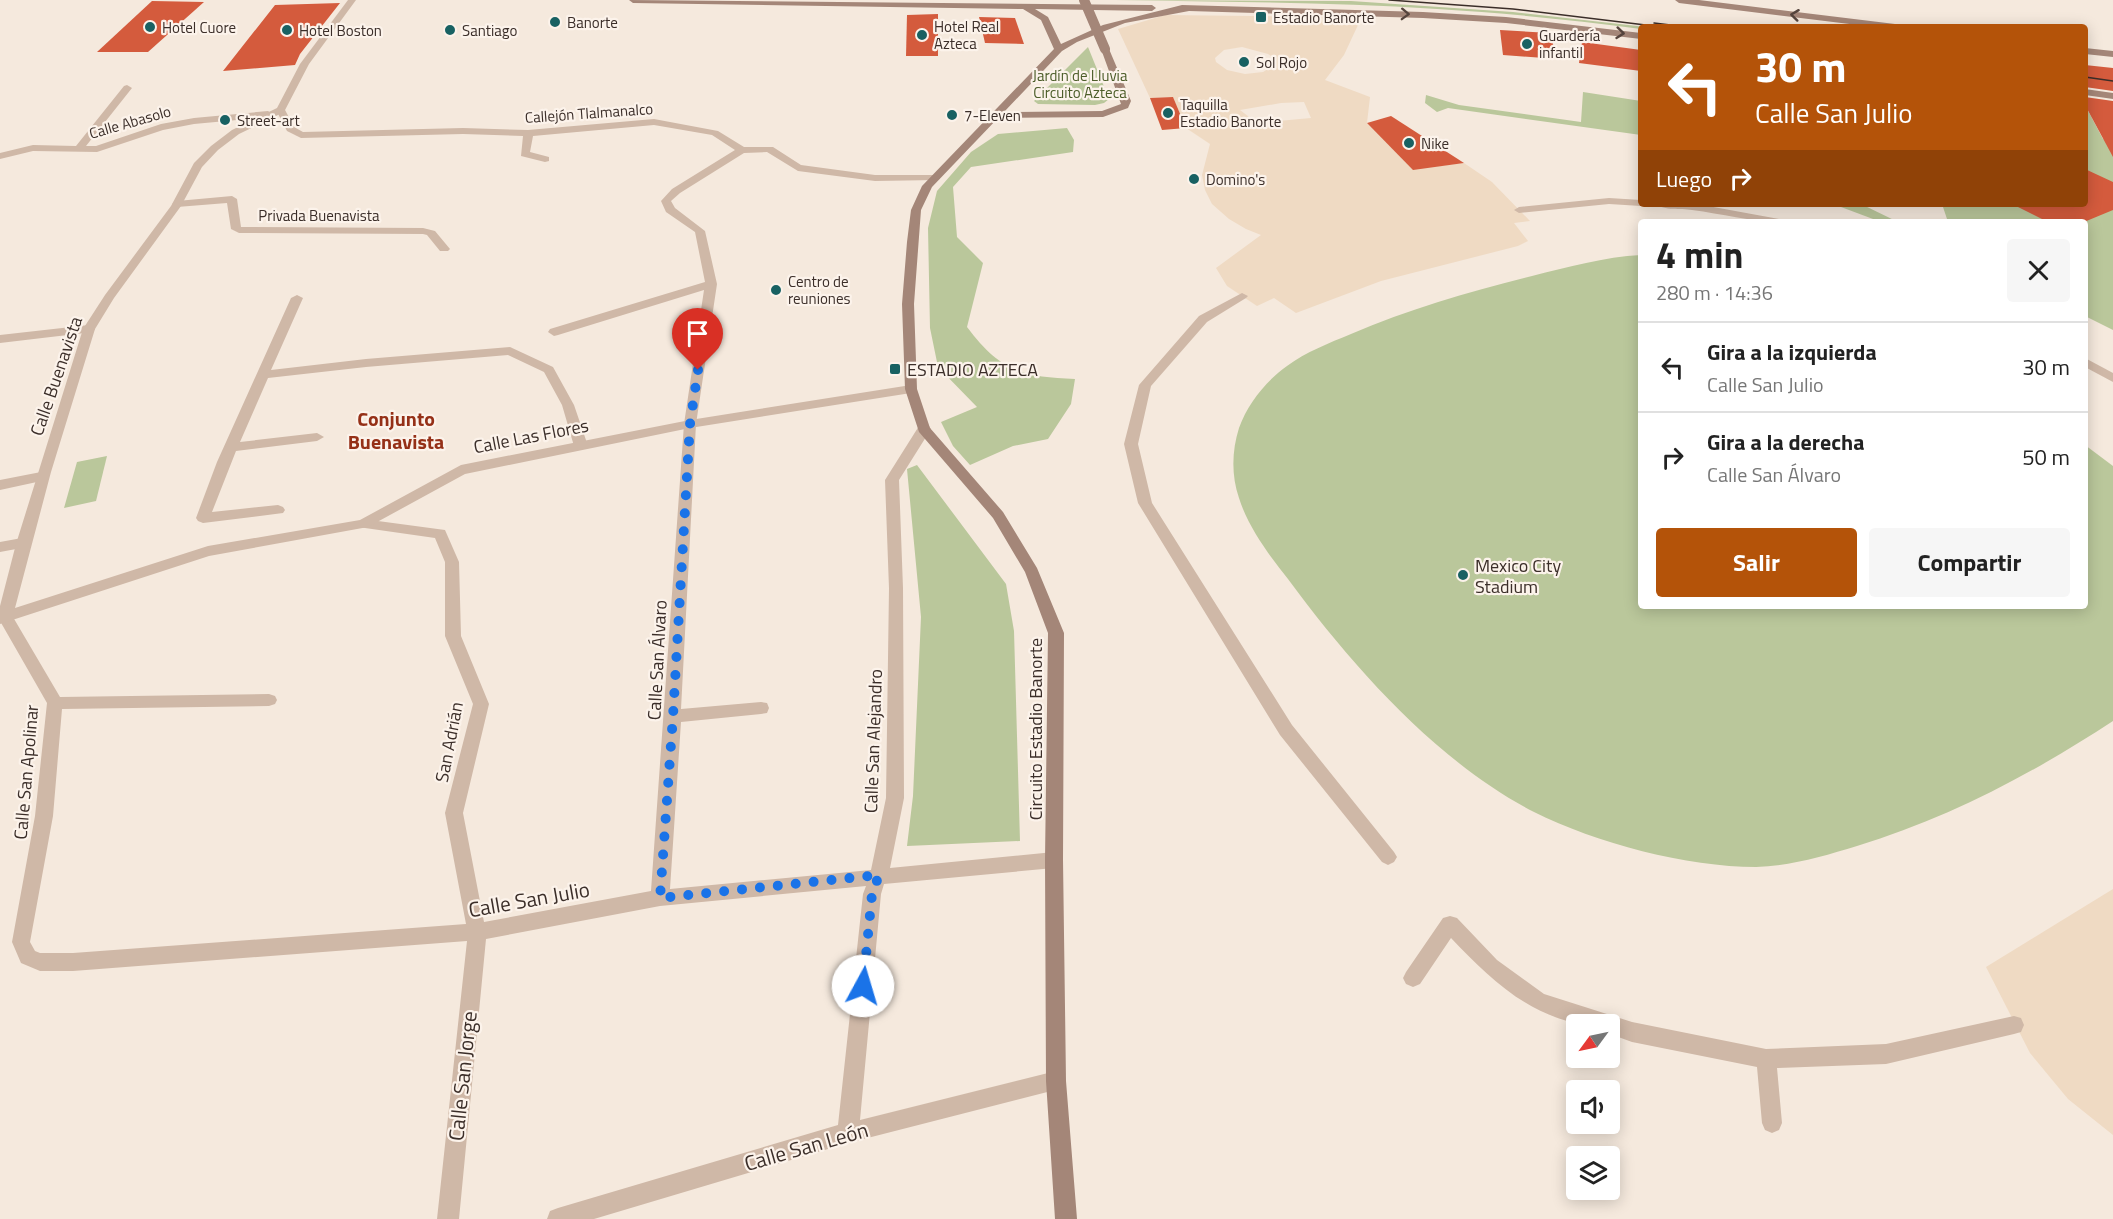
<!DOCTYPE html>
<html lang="es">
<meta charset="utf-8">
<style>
:root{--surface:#fff;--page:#f6f6f6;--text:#222;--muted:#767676;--line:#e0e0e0;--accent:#b45309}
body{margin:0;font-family:"Titillium Web",sans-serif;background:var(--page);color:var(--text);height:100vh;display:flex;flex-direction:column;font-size:22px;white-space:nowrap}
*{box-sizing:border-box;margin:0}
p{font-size:20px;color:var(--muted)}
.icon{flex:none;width:33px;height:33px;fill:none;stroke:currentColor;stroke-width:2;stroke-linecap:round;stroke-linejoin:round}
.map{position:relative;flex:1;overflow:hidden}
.details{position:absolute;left:1638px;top:219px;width:450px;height:390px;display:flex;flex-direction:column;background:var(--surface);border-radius:6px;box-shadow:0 3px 15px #0003}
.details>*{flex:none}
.hud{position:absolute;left:1638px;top:24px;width:450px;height:183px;border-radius:6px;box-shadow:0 3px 15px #0003;background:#b45309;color:#fff;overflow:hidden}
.needle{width:39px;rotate:237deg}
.tools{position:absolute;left:1566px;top:1014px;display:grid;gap:12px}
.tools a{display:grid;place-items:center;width:54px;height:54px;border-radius:6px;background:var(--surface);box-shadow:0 3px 15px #0003;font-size:30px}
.pin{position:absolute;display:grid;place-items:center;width:51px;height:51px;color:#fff;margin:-62px -26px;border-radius:50% 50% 50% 0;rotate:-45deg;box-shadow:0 0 6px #0007}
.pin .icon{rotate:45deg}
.me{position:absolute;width:66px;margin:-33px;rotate:6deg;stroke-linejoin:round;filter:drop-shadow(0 0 4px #0008)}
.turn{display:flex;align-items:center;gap:21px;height:126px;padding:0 18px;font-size:27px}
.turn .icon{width:78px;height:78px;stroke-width:2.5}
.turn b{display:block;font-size:42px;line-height:51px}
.then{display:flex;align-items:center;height:57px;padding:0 18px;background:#0003;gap:12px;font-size:22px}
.round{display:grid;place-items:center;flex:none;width:63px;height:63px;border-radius:6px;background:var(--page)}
.headline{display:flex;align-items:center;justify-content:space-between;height:102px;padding:0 18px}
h1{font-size:36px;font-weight:700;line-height:45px}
.action{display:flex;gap:12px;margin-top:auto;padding:12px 18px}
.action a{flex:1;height:69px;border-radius:6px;background:var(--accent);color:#fff;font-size:24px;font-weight:700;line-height:69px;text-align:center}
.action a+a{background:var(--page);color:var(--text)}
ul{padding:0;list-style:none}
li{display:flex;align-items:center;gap:18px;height:90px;padding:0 18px;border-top:2px solid var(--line)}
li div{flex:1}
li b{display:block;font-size:22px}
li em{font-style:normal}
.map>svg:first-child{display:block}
.green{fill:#bac79b}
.plaza{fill:#efdac3;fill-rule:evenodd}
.building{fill:#d45b3d}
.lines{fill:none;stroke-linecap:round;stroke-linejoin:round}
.pedestrian{fill:#cfb8a7;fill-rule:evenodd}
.minor{fill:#cfb8a7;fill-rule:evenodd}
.tertiary{fill:#cfb8a7;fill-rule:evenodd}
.secondary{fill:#a48678;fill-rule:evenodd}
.tram{stroke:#3b2e29;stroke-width:1.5}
.secondary-bridge{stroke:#a48678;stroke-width:10}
.oneway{stroke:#55443d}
.route{stroke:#1a73e8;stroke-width:10;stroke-dasharray:0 18}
.poi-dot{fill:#186162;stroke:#fcf3eb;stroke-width:2}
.labels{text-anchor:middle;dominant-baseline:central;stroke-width:4.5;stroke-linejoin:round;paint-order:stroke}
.far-poi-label{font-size:15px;fill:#3b2e29;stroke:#fcf3eb;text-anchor:start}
.far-park-label{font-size:15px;fill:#4c5d29;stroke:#fcf3eb}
.far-street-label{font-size:15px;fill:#3b2e29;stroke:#fcf3eb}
.poi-label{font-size:18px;fill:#3b2e29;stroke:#fcf3eb;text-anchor:start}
.street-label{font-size:18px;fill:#3b2e29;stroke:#fcf3eb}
.neighbourhood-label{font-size:20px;font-weight:bold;fill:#953017;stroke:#fcf3eb}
.near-street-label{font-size:21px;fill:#3b2e29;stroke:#fcf3eb}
</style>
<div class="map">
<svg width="2113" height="1219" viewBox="0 0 2113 1219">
<rect width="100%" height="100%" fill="#f5e9dd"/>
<g class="green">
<path d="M1115,0L1351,1L1513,12L1646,27L1641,29C1573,20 1506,13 1437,9C1330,2 1222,2 1115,0Z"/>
<polygon points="1088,47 1109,99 1104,103 1095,105 1038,104 1034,101"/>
<polygon points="1583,92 1641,101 1641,135 1448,108 1437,112 1425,103 1426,95 1459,105 1581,122"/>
<polygon points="2085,105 2103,139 2113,141 2113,330 2085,316 2085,222 1948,222 1942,204 2085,204"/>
<path d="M1067,128L1074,140L1073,152L971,167L953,187L957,237L983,263L967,327C1000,371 1022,377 1075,379L1071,404L1048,439L1013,446L970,465L953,446L941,422L977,407L938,367L930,328L928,228L937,191L971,152L998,134Z"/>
<polygon points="1833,204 1861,204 1898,222 1881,222"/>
<path d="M1641,255V606H2085V445L2113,466V721C2032,774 1949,818 1857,846C1824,856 1791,866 1756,867C1687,867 1596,843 1534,812C1437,762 1352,666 1288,579C1269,555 1248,527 1239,498C1231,475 1232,450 1239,428C1248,403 1266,381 1287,366C1306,352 1329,343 1351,334C1409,309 1471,291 1532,276C1568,267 1604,257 1641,255Z"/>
<polygon points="107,456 96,501 64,508 77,462"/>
<polygon points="917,465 1006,584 1014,631 1020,841 907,846 913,796 921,617 907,469"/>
</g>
<g class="plaza">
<path d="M1165,15L1328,17V24L1358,25L1344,55L1325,80L1370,97L1367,123L1413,169L1464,163L1492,182L1530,221L1514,223L1528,241L1518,246L1381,281L1296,313L1274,298L1257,306L1227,286L1216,268L1261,235L1246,229L1229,219L1212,204L1205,190L1202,175L1210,144L1186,128L1173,97L1150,98L1118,29ZM1242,47L1268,54L1273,57V66L1263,72L1245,74L1227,70L1216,62L1215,58L1224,50ZM1304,102L1311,118L1257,123L1240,110L1281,103Z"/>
<polygon points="2113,889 2113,1135 2068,1099 2030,1053 1986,967"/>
</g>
<g class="building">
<polygon points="152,1 204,2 148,52 97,52"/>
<polygon points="340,3 300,54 295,65 223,71 275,5"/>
<polygon points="938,14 938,56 906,56 907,15"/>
<polygon points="979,17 1015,18 1024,44 985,43"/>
<polygon points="1500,30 1550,33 1557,59 1503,55"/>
<polygon points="1582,42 1641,50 1641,71 1579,63"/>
<polygon points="2085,65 2113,68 2113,91 2085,87"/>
<polygon points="1173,97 1186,128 1162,130 1150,98"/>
<polygon points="2085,97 2113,101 2113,157 2085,105"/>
<polygon points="1391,116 1464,163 1413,170 1367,123"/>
<polygon points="2085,169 2113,182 2113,210 2084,222 2048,222 2012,204 2085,204"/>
</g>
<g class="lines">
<g class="pedestrian">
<polygon points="1609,198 1641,200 1641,204 1646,204 1641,206 1609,204 1519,213 1514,210 1519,207"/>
<path d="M1656,204H1697L1779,219L1784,222C1753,222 1723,214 1692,210C1681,208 1664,211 1656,204Z"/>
<polygon points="1242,293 1248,296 1246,298 1207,322 1151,386 1138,444 1152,503 1292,725 1394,852 1397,857 1394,862 1388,865 1382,862 1280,735 1138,503 1124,444 1139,385 1199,316"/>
<polygon points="2085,358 2113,373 2113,382 2085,367"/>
<path d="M1450,916L1457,918L1497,960L1544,994L1632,1022L1766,1049L1886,1044L2014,1016L2021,1018L2024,1025L2021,1032L2014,1034L1886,1064L1777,1068L1782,1123L1779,1130L1772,1133L1765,1130L1762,1123L1757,1067L1632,1042L1610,1034V1024C1601,1024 1590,1026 1581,1024C1527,1015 1487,976 1451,938L1420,984L1413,987L1406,984L1403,978L1406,972L1443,918Z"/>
</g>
<g class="minor">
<polygon points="127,85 132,88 86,146 96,146 161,124 194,118 268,111 273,114 268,117 194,124 163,130 97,152 33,151 0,159 0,153 33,145 76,146 124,86"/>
<polygon points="278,108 284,108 294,127 303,132 463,128 528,130 654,119 718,131 744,147 773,147 801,165 875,175 940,175 940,179 936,180 875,181 798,171 767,152 744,153 680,193 671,201 675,208 705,231 717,284 696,424 681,709 761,702 767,703 769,708 767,713 761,714 681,722 670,889 871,870 886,798 889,588 885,480 919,426 929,426 931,429 899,480 903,588 904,798 890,868 1054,852 1060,854 1063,860 1060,866 1054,868 884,884 881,894 860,1120 1056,1071 1063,1074 1066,1081 1063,1088 848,1143 594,1219 547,1219 550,1211 558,1208 838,1125 863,894 866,886 660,906 486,939 459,1219 437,1219 467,941 73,971 40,971 21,963 12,942 35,816 47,703 0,621 0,612 10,612 60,697 269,694 275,696 277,700 275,704 269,706 62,709 53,816 30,942 35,951 40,953 73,953 466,924 445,813 473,704 445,636 445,562 435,538 358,527 356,524 363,519 445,530 459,562 461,636 489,704 463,813 484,922 651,891 684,424 704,290 558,335 554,336 548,332 550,329 705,282 695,232 666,212 661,201 672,189 735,150 712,135 654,125 533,136 530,152 549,157 549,161 545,162 521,156 523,136 463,134 301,138 287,131 276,110"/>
<polygon points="232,196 237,199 241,227 423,228 435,231 450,249 448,251 440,251 427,235 423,234 239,233 231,229 227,203 177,207 172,204 177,201"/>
<polygon points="297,295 303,298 271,370 366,359 510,347 553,367 574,405 588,446 581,450 574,446 562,405 544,372 508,355 366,367 268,378 240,442 317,433 324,437 317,441 236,451 212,512 278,505 283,507 285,510 283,513 203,523 198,521 196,518 217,462 291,298"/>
<polygon points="89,325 95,329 93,332 0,343 0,335"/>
<polygon points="41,472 48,477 46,480 0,490 0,480"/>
<polygon points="22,538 27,539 29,543 27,547 0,552 0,542"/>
</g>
<polygon class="tertiary" points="348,0 356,0 309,64 284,112 239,134 218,150 202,167 181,206 114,298 95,329 51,472 15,608 208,546 360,520 461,465 690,420 911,385 917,389 911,393 690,428 465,474 368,527 209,556 0,624 0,606 16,544 83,329 105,295 171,206 194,163 211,146 232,130 277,108 300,64"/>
<g class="secondary">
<polygon points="629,0 1152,5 1156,8 1152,11 1035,9 1048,17 1061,44 1103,25 1182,5 1423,12 1506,17 1641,33 1641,39 1506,23 1423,18 1189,11 1125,23 1077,42 1062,51 1004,112 1102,111 1121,104 1101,49 1105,46 1109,49 1131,101 1128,108 1103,117 998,118 932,187 921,210 914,304 917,389 930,428 1003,512 1037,568 1064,633 1063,860 1066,1081 1077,1219 1055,1219 1046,1081 1045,860 1048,633 1025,572 993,518 919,432 905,389 902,304 907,242 911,210 922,186 1054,49 1041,20 1023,9 633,3"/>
<polygon points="1675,0 1699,0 1895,24 1899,27 1874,27 1679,3"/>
<polygon points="2085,48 2113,51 2113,57 2085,54"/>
<polygon points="2085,89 2113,93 2113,99 2085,95"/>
</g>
<g class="tram">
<polyline points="1389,0 1513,9 1662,27"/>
<polyline points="1654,23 1687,27"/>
<polyline points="2085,77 2113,81"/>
</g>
<polyline class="secondary-bridge" points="1084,0 1105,49"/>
</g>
<defs><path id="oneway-chevron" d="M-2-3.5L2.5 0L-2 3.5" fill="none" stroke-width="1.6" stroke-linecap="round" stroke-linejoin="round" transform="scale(1.5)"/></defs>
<g class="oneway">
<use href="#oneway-chevron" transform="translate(1405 14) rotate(2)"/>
<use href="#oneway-chevron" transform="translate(1795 15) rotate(-173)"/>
<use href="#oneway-chevron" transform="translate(1620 33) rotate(6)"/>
</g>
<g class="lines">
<polyline class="route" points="698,370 690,424 673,716 660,898 879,875 872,894 863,986"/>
</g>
<g class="poi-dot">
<rect x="1255" y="11" width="12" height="12" rx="3"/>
<circle cx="555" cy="22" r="6"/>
<circle cx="150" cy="27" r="6"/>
<circle cx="287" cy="30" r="6"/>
<circle cx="450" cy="30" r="6"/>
<circle cx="922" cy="35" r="6"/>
<circle cx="1527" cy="44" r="6"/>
<circle cx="1244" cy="62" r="6"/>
<circle cx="1168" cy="113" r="6"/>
<circle cx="952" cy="115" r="6"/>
<circle cx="225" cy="120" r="6"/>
<circle cx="1409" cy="143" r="6"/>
<circle cx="1194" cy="179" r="6"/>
<circle cx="776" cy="290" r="6"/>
<rect x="889" y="363" width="12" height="12" rx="3"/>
<circle cx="1463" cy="575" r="6"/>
</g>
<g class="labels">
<g class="far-poi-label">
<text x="1273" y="17">Estadio Banorte</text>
<text x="567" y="22">Banorte</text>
<text x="934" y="26">Hotel Real<tspan x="934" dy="17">Azteca</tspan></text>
<text x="162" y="27">Hotel Cuore</text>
<text x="299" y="30">Hotel Boston</text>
<text x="462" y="30">Santiago</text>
<text x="1539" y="35">Guardería<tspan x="1539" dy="17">infantil</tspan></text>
<text x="1256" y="62">Sol Rojo</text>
<text x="1180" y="104">Taquilla<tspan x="1180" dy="17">Estadio Banorte</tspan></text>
<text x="964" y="115">7-Eleven</text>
<text x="237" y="120">Street-art</text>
<text x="1421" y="143">Nike</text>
<text x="1206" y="179">Domino's</text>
<text x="788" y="281">Centro de<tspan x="788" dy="17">reuniones</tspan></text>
</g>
<g class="far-park-label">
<text x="1080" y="75">Jardín de Lluvia<tspan x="1080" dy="17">Circuito Azteca</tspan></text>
</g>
<g class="far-street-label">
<text transform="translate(589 113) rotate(-4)">Callejón Tlalmanalco</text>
<text transform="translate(130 122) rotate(-16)">Calle Abasolo</text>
<text x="319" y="215">Privada Buenavista</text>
</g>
<g class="poi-label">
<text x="907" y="369">ESTADIO AZTECA</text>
<text x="1475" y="565">Mexico City<tspan x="1475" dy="21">Stadium</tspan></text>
</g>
<g class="street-label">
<text transform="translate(56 376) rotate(-71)">Calle Buenavista</text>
<text transform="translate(531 436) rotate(-11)">Calle Las Flores</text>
<text transform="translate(657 660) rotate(-87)">Calle San Álvaro</text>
<text transform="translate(1035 729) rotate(-90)">Circuito Estadio Banorte</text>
<text transform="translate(873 741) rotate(-88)">Calle San Alejandro</text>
<text transform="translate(449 742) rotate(-79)">San Adrián</text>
<text transform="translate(26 772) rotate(-85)">Calle San Apolinar</text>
</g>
<g class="neighbourhood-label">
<text x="396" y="418">Conjunto<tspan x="396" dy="23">Buenavista</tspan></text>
</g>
<g class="near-street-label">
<text transform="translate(529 899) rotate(-10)">Calle San Julio</text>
<text transform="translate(462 1076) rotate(-84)">Calle San Jorge</text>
<text transform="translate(806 1146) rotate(-16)">Calle San León</text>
</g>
</g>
</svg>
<div class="tools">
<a><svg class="needle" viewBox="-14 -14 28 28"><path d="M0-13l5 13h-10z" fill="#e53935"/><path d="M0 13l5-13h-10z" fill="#767676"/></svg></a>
<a><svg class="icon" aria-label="sound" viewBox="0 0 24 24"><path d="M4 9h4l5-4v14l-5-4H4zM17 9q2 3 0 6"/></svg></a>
<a><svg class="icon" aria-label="layers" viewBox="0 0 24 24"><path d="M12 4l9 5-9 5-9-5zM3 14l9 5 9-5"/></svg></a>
</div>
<div class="pin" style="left:698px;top:370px;background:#d93025"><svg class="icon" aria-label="arrive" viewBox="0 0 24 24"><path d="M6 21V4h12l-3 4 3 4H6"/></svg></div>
<svg class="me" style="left:863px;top:986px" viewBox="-20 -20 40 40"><circle r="19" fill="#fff"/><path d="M0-13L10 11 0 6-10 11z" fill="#1a73e8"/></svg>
<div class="hud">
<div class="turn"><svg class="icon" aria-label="left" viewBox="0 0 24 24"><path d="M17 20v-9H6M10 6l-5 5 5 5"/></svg><div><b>30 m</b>Calle San Julio</div></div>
<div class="then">Luego<svg class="icon" aria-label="right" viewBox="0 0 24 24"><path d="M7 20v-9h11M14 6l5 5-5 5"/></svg></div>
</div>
<section class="details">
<div class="headline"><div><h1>4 min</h1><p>280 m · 14:36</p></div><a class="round"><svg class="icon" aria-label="close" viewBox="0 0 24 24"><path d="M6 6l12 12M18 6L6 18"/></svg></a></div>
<ul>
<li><svg class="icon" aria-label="left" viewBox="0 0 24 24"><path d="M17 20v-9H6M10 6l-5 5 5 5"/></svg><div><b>Gira a la izquierda</b><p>Calle San Julio</p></div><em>30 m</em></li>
<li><svg class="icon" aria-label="right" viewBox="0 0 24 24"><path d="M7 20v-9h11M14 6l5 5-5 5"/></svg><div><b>Gira a la derecha</b><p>Calle San Álvaro</p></div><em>50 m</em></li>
</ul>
<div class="action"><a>Salir</a><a>Compartir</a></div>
</section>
</div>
